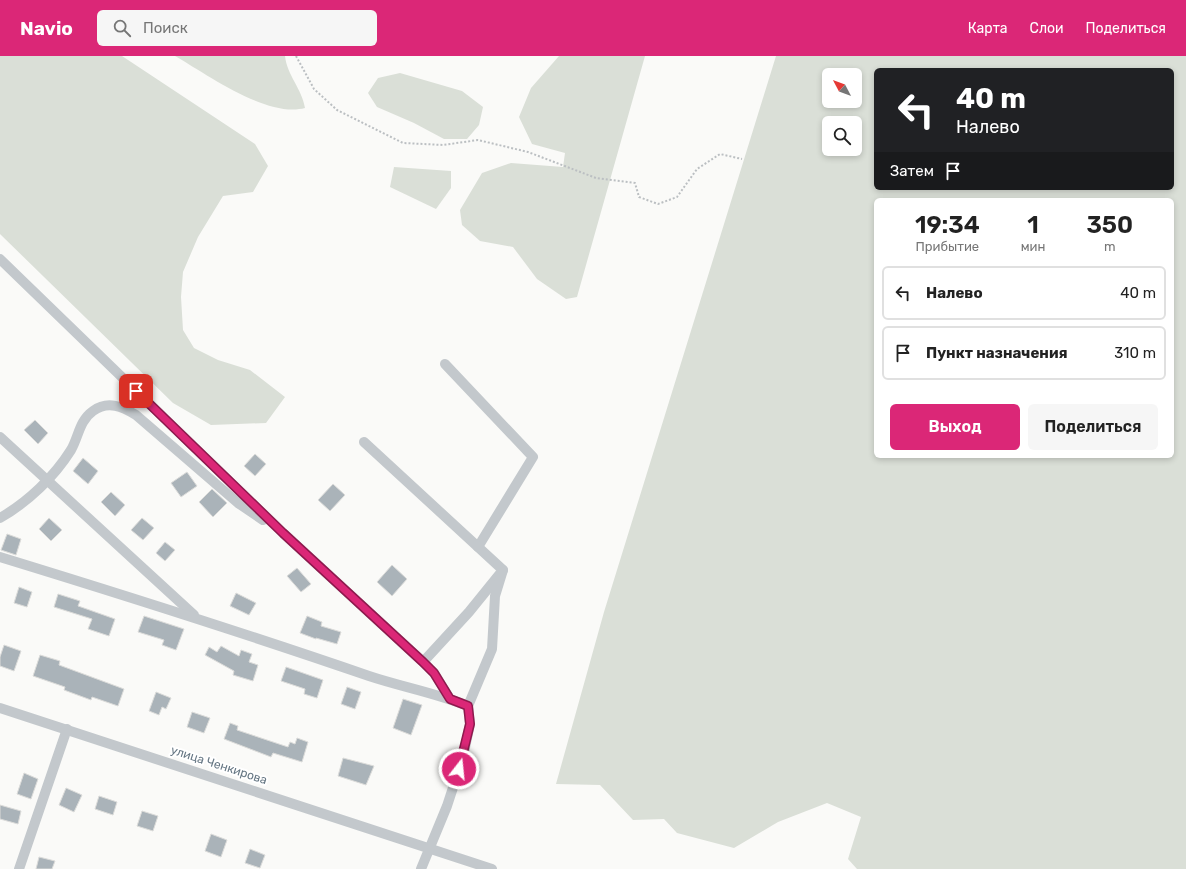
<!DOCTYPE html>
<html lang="ru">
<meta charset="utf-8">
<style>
:root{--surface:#fff;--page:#f6f6f6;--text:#222;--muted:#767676;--line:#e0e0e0;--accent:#db2777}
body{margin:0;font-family:Rubik,sans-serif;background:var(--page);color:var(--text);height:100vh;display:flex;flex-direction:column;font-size:15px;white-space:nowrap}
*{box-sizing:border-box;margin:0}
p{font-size:13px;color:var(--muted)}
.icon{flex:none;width:22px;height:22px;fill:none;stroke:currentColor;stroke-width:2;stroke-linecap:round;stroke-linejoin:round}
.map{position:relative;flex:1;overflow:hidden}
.sheet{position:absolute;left:874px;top:142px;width:300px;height:260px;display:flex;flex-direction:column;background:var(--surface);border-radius:6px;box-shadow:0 2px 6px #0003}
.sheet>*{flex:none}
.guide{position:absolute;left:874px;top:12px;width:300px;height:122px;border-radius:6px;box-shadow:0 2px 6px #0003;background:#202124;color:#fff;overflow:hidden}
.needle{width:26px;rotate:311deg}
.buttons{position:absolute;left:822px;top:12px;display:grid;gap:8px}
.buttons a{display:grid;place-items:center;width:40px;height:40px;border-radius:6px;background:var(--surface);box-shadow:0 2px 6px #0003;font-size:20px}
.pin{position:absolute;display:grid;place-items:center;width:34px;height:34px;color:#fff;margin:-17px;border-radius:8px;box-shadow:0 2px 6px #0006}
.me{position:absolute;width:44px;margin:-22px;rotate:16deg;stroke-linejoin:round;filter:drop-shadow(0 0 3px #0008)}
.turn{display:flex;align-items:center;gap:14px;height:84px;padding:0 16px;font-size:18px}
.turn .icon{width:52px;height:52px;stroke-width:2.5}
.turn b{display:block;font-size:28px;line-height:34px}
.then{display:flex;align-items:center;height:38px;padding:0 16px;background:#0003;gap:8px;font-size:15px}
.eta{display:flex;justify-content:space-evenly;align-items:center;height:68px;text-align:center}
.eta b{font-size:24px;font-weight:600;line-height:28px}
.cta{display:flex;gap:8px;margin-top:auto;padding:8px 16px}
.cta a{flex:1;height:46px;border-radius:6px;background:var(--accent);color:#fff;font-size:16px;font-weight:600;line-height:46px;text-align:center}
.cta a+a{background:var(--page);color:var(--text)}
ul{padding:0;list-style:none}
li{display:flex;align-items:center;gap:12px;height:54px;margin:0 8px 6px;padding:0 8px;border:2px solid var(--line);border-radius:6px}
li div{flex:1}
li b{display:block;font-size:15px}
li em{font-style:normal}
header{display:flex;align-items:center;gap:24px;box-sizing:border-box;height:56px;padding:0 20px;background:var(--accent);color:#fff}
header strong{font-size:19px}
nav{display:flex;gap:22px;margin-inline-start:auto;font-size:14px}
.search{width:280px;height:36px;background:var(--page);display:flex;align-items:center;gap:10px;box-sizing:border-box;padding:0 14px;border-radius:6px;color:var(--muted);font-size:15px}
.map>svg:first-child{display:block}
.green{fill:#dadfd7;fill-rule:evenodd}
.building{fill:#aab3b9;stroke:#dcdcda}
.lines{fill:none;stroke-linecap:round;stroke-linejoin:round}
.path{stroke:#bbbfc2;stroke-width:2;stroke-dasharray:2 2;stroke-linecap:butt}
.minor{stroke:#c3c8cc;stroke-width:10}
.route-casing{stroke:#8e194d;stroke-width:10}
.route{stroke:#db2777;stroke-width:7}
.labels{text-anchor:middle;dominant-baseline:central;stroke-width:4;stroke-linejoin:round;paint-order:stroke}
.street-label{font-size:12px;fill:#657683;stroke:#fff}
</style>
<header>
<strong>Navio</strong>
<div class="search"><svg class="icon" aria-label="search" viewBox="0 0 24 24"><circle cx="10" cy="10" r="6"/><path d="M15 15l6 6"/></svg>Поиск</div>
<nav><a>Карта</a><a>Слои</a><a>Поделиться</a></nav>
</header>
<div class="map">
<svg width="1186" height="813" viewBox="0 0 1186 813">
<rect width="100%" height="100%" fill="#fafaf8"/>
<g class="green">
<polygon points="0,0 122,0 255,88 268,110 253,136 223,140 198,181 183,216 181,241 183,274 194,292 218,304 250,314 285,341 266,367 211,369 173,347 0,178"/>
<path d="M175,0H285C287,19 302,33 305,52C267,62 208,19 175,0Z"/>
<polygon points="559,0 645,0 577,241 566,243 537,223 513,191 480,185 462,169 460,154 482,117 511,107 563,111 565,97 532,88 519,61 531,32"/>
<path d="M776,0H1186V813H857L848,803L861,761L827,747L778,766L734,792L677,777L664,763L633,764L600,729L556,728L604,556ZM876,14H1172V132H876ZM829,19H855V45H829ZM829,67H855V93H829ZM876,144H1172V400H876Z"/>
<polygon points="400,17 462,35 483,51 479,69 467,83 444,83 414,67 377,51 368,37 378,22"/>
<polygon points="394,111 451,115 451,132 436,153 390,131"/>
</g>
<g class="building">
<polygon points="35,364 48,377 38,388 24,374"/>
<polygon points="255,398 266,408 255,420 244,410"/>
<polygon points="83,402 98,415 88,428 73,415"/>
<polygon points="187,416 197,430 181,441 171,427"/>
<polygon points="333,428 345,439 330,455 318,444"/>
<polygon points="212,433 227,447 213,461 199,446"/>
<polygon points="111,436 125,449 115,460 101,446"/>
<polygon points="49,462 62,474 51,485 39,473"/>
<polygon points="142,462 154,472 143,484 131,474"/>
<polygon points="7,478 21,483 16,499 1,494"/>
<polygon points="165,486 175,494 165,505 156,497"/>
<polygon points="392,509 407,523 392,540 377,526"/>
<polygon points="297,512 311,528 301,536 287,520"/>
<polygon points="19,531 32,536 27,551 14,547"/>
<polygon points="236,537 256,547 249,559 230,550"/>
<polygon points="58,538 80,545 78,550 81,551 115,563 109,580 88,573 92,563 54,551"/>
<polygon points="144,560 184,573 176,594 162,589 164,584 138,576"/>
<polygon points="307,560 322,566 321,570 341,576 337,588 316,582 316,583 300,577"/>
<polygon points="4,589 21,595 14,615 0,610 0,601"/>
<polygon points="221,590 239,600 241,594 252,598 249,606 258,609 253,625 233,619 234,615 205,599 209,591 217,596"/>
<polygon points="40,599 60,605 59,609 124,633 118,650 92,641 91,644 64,634 65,631 33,620"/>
<polygon points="286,611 323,624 317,642 304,638 305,633 281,625"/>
<polygon points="347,631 361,636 355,653 341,648"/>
<polygon points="156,636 171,642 166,653 162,651 159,659 149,655"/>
<polygon points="403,643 422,649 411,679 393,672"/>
<polygon points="192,656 210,662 204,677 187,671"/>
<polygon points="230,667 238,670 237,674 288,691 290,686 295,688 297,682 308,686 302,706 273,697 271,701 224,683"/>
<polygon points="343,702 374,710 366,729 338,720"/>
<polygon points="24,717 38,723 31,743 17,738"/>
<polygon points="66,732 82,739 74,756 59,749"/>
<polygon points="99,740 117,746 113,759 95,753"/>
<polygon points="0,749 21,755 18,768 0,763"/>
<polygon points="142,755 158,760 153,775 137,770"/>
<polygon points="211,778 227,784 221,801 205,795"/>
<polygon points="250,793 265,799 260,812 245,807"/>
<polygon points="39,801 55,805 52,813 36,813"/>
</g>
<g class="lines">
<polyline class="path" points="296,0 314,33 337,54 403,87 443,89 478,84 528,96 596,122 635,127 639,141 658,148 677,141 697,113 720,98 742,103"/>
<g class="minor">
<polyline points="0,203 283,477 423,606 434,617 450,643"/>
<polyline points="445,308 533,401 478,491"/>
<polyline points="0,381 194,559"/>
<polyline points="364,386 503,514 469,556 423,606"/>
<path d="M0,462C28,446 54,421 71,394C79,380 79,365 93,355C108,344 123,351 136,359L238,447L263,464"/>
<path d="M0,501C124,539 247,578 369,620C402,631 436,637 468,650"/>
<polyline points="0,652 492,813"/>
<polyline points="19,813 67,673"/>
<polyline points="421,813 447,750 463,701 470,668 468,650 492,593 495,540 503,514"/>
</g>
</g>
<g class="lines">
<defs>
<polyline id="route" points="136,335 283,477 423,606 434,617 450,643 468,650 470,668 459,713"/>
</defs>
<use href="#route" class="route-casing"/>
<use href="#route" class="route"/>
</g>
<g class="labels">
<g class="street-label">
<text transform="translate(219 709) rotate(18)">улица Ченкирова</text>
</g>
</g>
</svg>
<div class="buttons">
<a><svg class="needle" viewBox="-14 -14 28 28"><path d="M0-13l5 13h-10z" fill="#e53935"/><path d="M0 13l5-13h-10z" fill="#767676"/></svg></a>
<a><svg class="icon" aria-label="search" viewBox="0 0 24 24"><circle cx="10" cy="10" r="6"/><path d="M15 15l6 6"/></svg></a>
</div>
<div class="pin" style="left:136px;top:335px;background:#d93025"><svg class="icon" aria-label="arrive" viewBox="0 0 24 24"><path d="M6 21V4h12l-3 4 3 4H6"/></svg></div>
<svg class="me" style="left:459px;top:713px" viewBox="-20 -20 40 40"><circle r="17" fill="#db2777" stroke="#fff" stroke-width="3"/><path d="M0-11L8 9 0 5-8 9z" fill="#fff"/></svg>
<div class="guide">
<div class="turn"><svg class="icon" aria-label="left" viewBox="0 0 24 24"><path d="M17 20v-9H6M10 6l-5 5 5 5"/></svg><div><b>40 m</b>Налево</div></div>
<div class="then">Затем<svg class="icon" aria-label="arrive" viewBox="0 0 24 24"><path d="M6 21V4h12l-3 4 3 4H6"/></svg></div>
</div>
<section class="sheet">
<div class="eta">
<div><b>19:34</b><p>Прибытие</p></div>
<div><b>1</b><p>мин</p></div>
<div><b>350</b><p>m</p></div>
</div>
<ul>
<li><svg class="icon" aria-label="left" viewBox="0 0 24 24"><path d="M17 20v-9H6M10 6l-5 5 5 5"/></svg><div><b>Налево</b></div><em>40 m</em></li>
<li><svg class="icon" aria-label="arrive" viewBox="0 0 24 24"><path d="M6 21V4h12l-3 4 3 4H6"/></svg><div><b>Пункт назначения</b></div><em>310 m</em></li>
</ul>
<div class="cta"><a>Выход</a><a>Поделиться</a></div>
</section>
</div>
